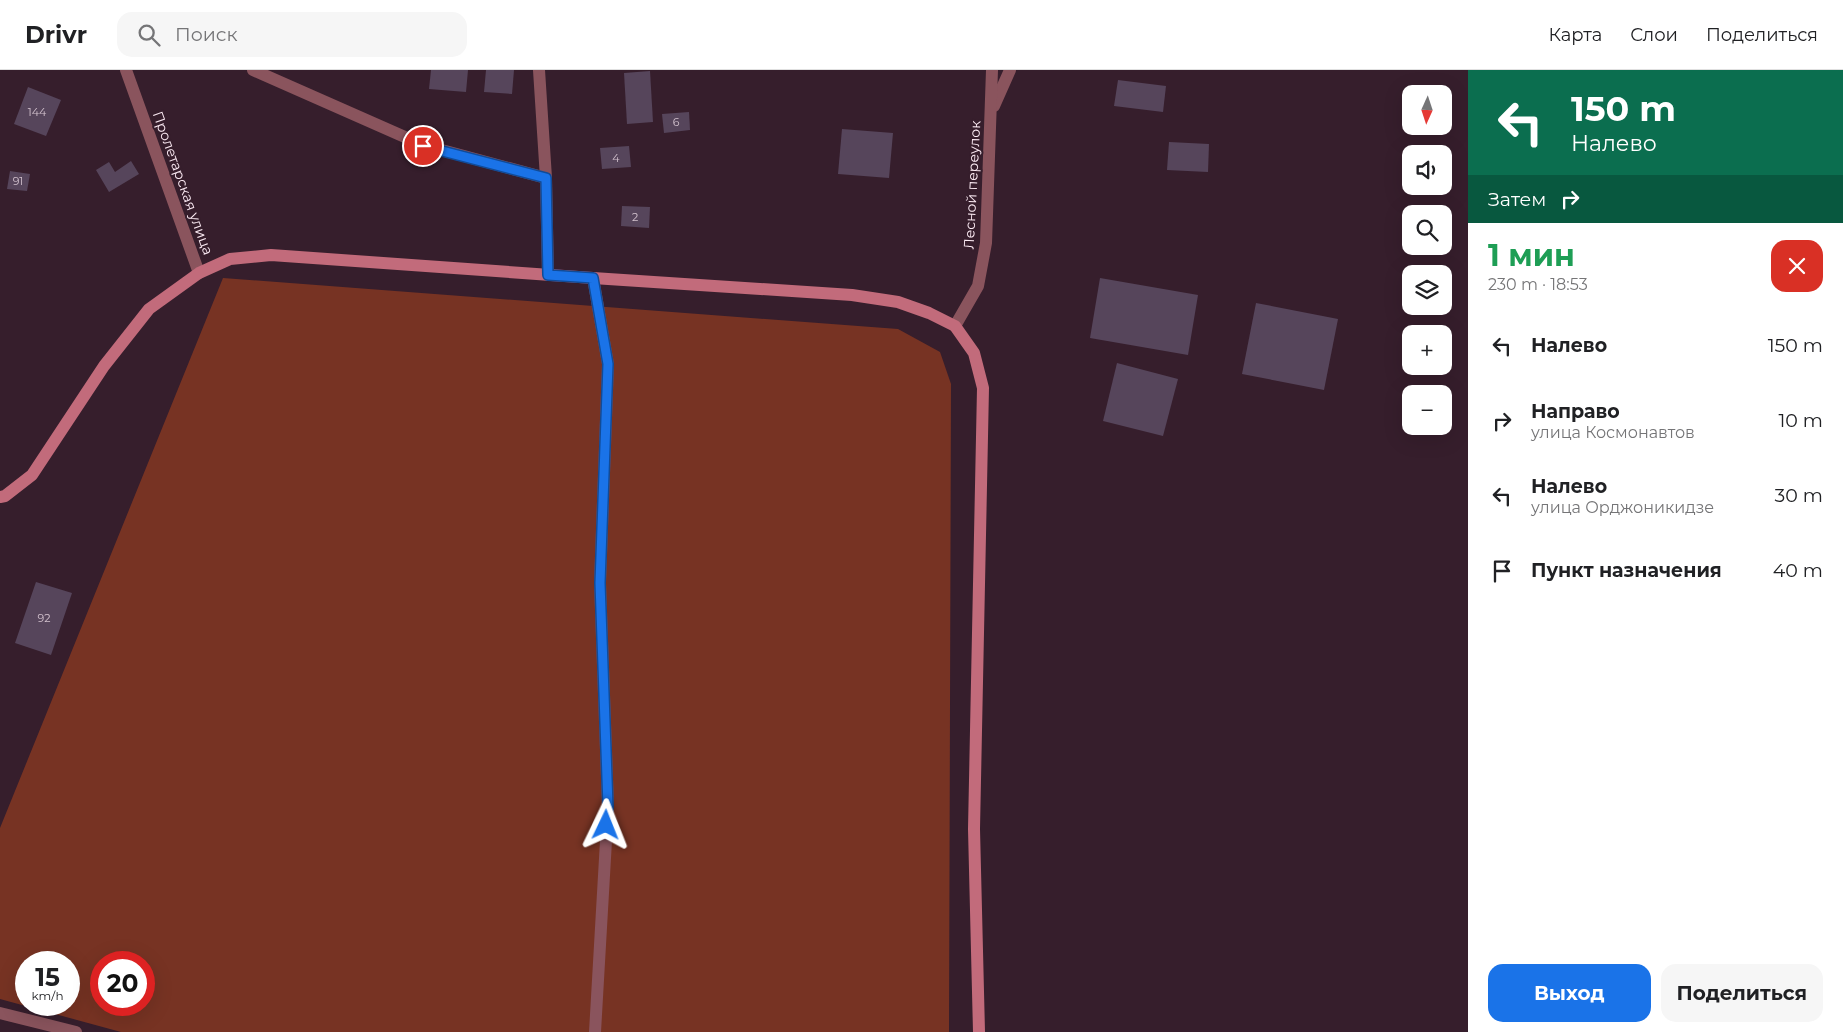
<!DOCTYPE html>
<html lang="ru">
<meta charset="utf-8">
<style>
:root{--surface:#fff;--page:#f6f6f6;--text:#202124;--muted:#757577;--line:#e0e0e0;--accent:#1a73e8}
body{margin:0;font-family:Montserrat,sans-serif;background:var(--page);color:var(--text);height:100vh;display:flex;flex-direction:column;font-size:19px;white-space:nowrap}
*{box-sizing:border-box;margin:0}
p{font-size:16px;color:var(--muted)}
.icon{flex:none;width:28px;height:28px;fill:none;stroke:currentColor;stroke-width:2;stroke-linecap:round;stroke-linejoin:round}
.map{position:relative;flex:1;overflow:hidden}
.side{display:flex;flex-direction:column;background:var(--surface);width:375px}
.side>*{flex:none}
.top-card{background:#0b6e4f;color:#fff;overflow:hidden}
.needle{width:32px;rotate:183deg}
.tools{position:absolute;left:1402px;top:15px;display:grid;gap:10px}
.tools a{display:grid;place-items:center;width:50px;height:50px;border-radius:10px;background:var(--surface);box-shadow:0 5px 20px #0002;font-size:25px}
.speed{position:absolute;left:15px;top:881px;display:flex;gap:10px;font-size:25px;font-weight:700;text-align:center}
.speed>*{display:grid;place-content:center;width:65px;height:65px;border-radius:50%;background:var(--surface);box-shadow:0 5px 20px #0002;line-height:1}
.speed small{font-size:12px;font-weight:400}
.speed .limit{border:8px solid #d22;background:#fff;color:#111}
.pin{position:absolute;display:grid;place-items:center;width:42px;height:42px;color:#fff;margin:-21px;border:2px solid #fff;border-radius:50%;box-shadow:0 1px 5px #0007}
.me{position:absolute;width:55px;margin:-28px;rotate:2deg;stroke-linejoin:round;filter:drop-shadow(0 0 4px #0008)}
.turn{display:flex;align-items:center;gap:18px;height:105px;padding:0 20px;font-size:22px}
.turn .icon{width:65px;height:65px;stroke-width:2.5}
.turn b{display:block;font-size:35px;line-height:42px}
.then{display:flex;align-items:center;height:48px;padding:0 20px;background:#0003;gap:10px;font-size:19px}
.round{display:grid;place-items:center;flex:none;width:52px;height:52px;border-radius:15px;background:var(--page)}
.overview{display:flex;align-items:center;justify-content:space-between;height:85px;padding:0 20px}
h1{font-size:30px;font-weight:700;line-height:38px;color:#1e9e55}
.primary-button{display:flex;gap:10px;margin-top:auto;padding:10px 20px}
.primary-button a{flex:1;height:58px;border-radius:15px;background:var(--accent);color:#fff;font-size:20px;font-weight:700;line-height:58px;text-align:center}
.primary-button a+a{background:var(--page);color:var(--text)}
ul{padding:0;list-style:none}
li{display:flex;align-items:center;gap:15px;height:75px;padding:0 20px}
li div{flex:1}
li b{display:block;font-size:19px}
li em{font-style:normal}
header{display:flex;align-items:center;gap:30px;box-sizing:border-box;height:70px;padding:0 25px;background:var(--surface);border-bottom:1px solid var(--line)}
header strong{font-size:24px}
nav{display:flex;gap:28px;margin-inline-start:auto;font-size:18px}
.search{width:350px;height:45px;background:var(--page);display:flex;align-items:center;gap:12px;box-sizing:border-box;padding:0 18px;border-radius:15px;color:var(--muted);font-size:19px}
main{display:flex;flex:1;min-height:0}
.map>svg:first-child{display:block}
.green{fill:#773323;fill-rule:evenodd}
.building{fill:#56455b}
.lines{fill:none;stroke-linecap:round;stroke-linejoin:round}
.lane{stroke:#8a545d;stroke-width:12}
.street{stroke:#8a545d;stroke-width:12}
.secondary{stroke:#c26b7b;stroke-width:12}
.route-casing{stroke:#114b97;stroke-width:12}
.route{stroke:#1a73e8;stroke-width:9}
.labels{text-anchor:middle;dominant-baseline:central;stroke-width:4;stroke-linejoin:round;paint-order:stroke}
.number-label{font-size:11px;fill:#d3c2ce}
.street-label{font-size:14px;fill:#fdecf5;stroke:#361e2c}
</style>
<header>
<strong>Drivr</strong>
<div class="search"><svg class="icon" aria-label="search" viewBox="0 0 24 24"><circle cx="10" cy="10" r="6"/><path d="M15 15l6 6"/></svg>Поиск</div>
<nav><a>Карта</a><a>Слои</a><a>Поделиться</a></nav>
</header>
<main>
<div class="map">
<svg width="1468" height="962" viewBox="0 0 1468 962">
<rect width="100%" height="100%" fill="#361e2c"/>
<path class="green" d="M223,208L898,259L940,282L951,314L949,962H121L0,929V758ZM26,892H69V935H26ZM101,892H144V935H101Z"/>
<g class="building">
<polygon points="431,0 468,0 466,22 429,19"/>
<polygon points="486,0 514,0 512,24 484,22"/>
<polygon points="650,1 653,52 627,54 624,3"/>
<polygon points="1118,10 1166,16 1163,42 1114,36"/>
<polygon points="28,17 61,30 46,66 14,54"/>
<polygon points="689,42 690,60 664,63 662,44"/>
<polygon points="842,59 893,63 889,108 838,104"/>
<polygon points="1169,72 1209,74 1208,102 1167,100"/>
<polygon points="629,76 631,97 602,99 600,78"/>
<polygon points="131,91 139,104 109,122 96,100 109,92 115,102"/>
<polygon points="10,101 30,104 27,121 7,119"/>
<polygon points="622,136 650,137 649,158 621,156"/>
<polygon points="1100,208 1198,225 1188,285 1090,268"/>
<polygon points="1256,233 1338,249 1324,320 1242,304"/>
<polygon points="1117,293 1178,309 1163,366 1103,351"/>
<polygon points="36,512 72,523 51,585 15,573"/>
</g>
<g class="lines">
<polyline class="lane" points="593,208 608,294 600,513 608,736 595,962"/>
<g class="street">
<polyline points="126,0 199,203"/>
<polyline points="253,0 423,75 546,108"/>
<polyline points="539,0 546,108 548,205"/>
<polyline points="994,36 1010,0"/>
<polyline points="955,256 978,216 986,173 992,0"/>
<polyline points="0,943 76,962"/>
</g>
<polyline class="secondary" points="0,427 5,426 32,405 104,296 149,239 199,203 230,189 271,185 593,208 852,225 898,232 929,243 955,256 974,283 983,318 974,759 979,962"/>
</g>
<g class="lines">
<defs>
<polyline id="route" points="423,76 546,108 548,205 593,208 608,294 600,513 608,736 606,755"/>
</defs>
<use href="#route" class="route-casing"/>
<use href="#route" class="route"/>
</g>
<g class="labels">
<g class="number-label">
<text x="37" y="42">144</text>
<text x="676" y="52">6</text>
<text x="616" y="88">4</text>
<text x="18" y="111">91</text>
<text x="635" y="147">2</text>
<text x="44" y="548">92</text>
</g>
<g class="street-label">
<text transform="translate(183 113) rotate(70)">Пролетарская улица</text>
<text transform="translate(972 115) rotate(-87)">Лесной переулок</text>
</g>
</g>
</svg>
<div class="tools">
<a><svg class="needle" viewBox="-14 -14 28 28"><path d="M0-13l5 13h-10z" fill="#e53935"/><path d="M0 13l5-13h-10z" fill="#757577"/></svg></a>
<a><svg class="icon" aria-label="sound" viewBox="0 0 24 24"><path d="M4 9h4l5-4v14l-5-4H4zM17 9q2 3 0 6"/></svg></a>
<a><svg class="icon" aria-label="search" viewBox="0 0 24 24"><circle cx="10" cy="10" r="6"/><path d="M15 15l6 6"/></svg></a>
<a><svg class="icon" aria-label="layers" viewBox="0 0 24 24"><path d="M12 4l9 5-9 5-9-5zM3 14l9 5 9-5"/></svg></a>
<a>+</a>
<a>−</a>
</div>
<div class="speed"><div>15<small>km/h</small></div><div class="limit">20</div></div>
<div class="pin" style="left:423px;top:76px;background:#d93025"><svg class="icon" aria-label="arrive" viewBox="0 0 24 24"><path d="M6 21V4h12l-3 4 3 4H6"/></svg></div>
<svg class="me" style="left:606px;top:755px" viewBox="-20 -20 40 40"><path d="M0-17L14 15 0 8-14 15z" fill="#1a73e8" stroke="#fff" stroke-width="4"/></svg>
</div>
<section class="side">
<div class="top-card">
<div class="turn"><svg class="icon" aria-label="left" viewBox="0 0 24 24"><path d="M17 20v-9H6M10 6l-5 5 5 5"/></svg><div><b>150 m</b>Налево</div></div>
<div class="then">Затем<svg class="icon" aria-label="right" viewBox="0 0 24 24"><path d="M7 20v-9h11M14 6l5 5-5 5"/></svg></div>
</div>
<div class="overview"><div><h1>1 мин</h1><p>230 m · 18:53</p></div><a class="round" style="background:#d93025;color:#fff"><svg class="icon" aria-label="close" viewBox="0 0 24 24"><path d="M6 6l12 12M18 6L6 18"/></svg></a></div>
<ul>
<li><svg class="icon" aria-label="left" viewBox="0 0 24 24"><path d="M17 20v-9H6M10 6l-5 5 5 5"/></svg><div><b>Налево</b></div><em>150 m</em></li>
<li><svg class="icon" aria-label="right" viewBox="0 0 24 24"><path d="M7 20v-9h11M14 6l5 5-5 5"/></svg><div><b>Направо</b><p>улица Космонавтов</p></div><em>10 m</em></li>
<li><svg class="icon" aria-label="left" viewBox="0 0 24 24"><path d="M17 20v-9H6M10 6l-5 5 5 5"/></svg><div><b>Налево</b><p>улица Орджоникидзе</p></div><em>30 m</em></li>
<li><svg class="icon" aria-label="arrive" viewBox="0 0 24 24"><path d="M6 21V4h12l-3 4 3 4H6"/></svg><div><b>Пункт назначения</b></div><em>40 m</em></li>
</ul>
<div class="primary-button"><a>Выход</a><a>Поделиться</a></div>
</section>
</main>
